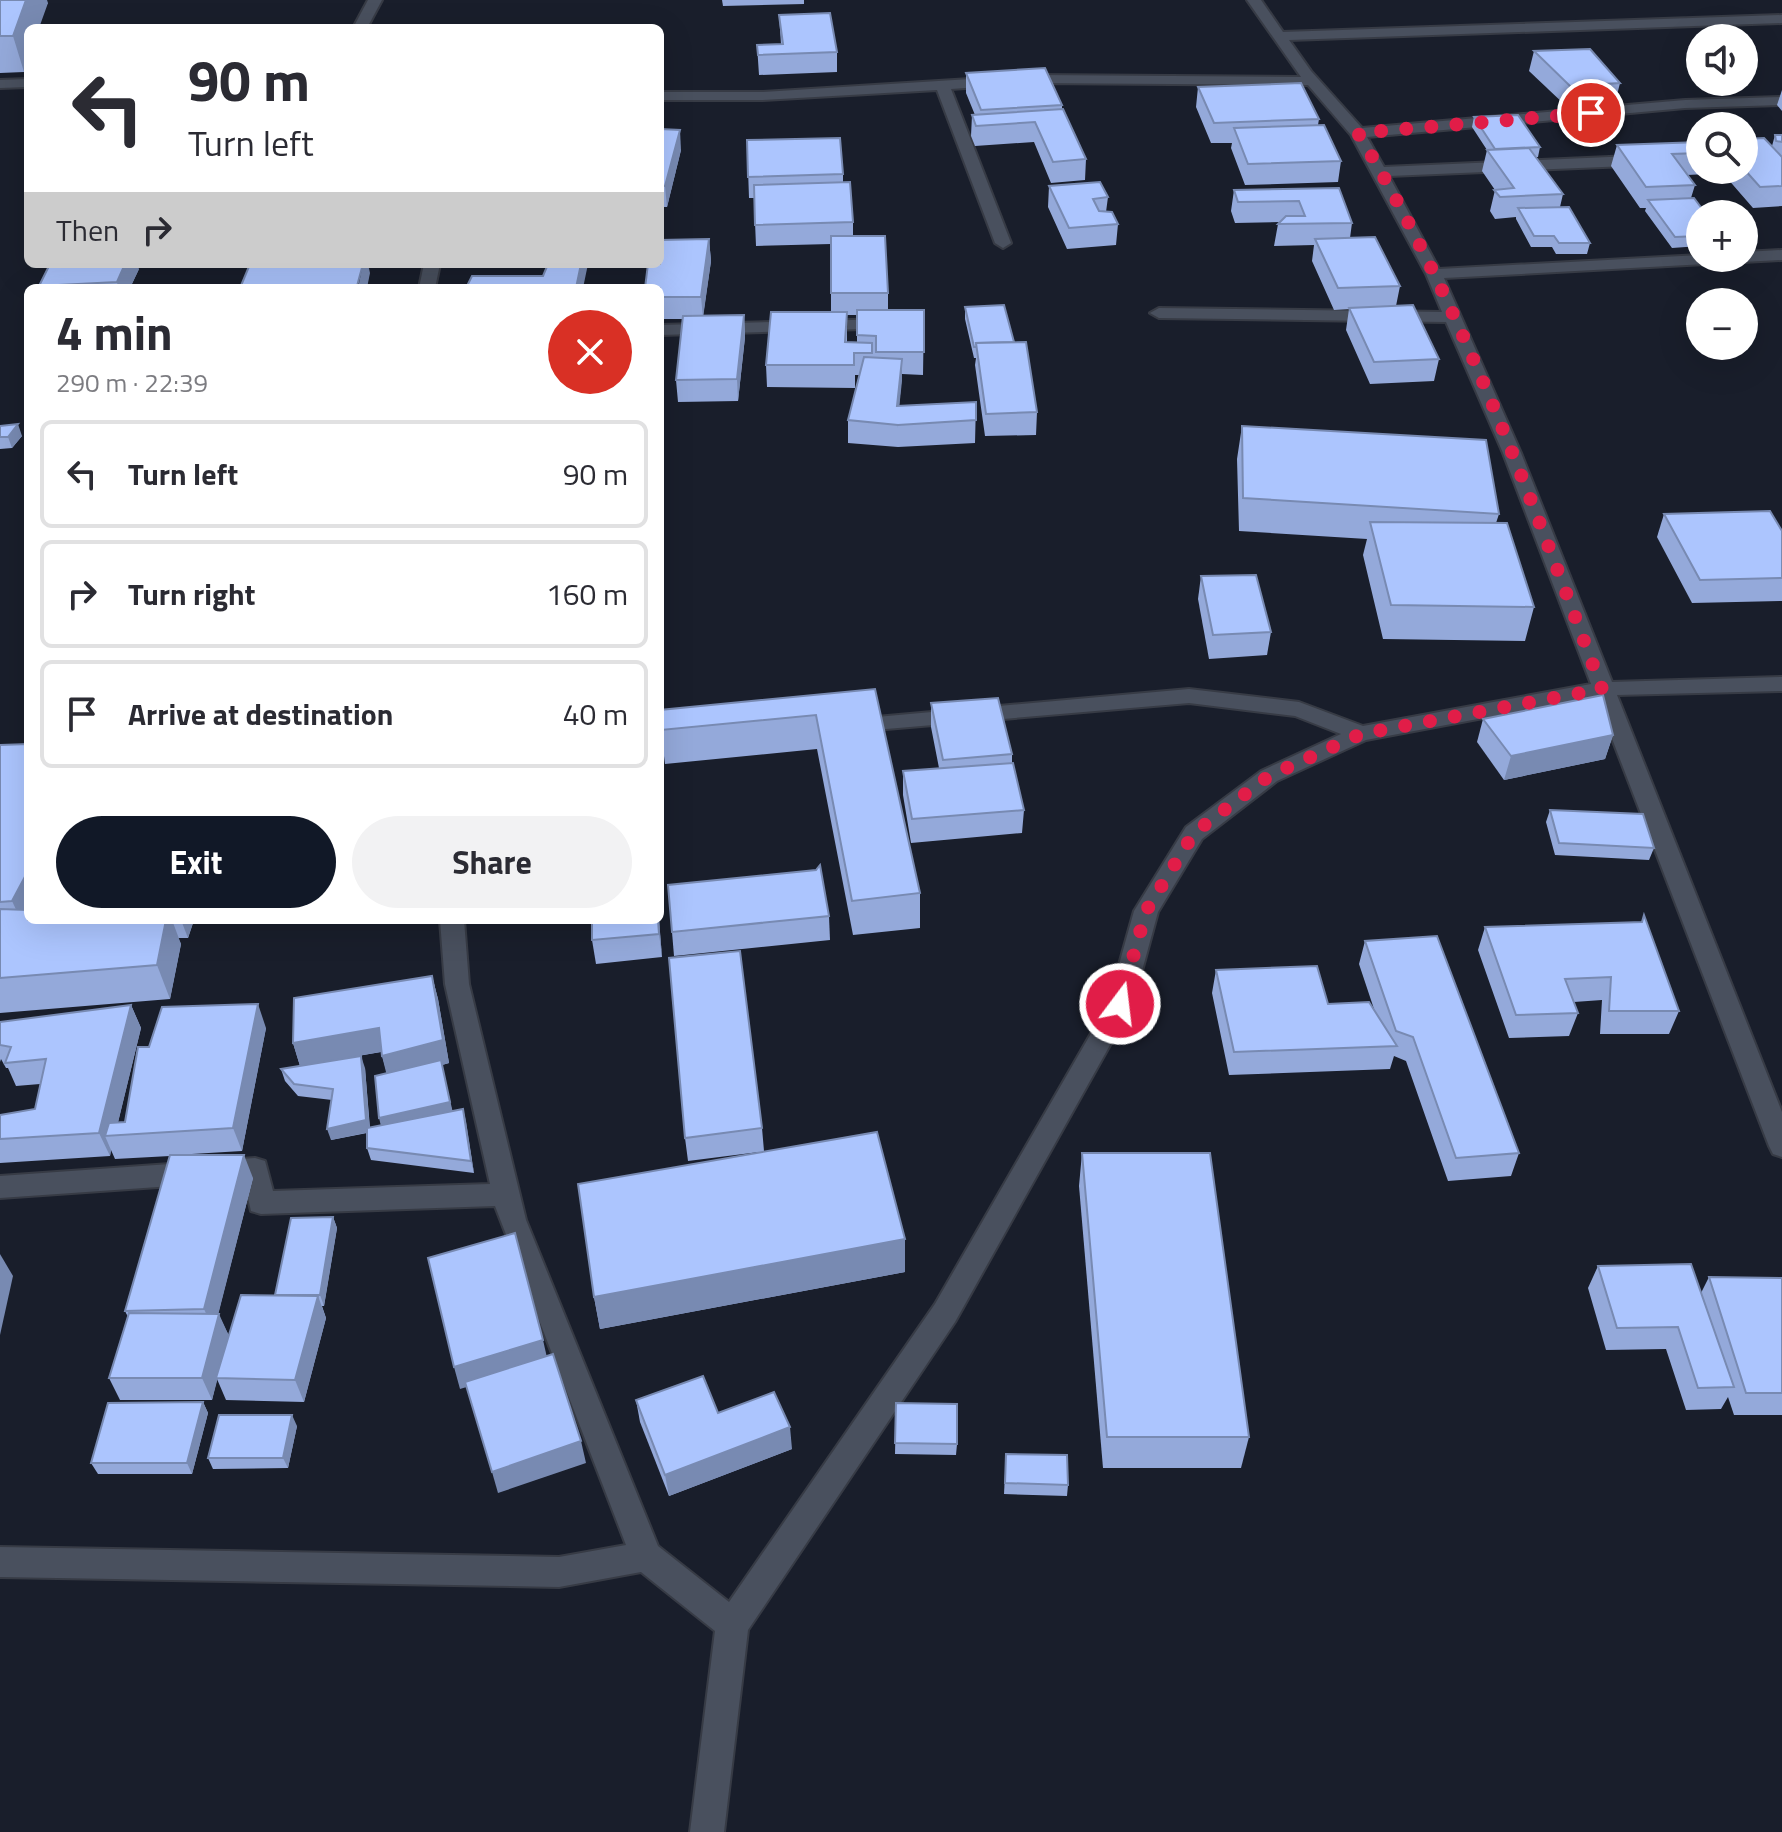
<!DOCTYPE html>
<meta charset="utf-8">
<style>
:root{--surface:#fff;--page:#f2f2f3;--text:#2b2b33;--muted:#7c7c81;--line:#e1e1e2;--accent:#111827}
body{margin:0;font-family:"Titillium Web",sans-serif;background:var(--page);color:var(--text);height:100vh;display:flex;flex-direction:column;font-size:30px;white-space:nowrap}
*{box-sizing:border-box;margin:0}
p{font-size:26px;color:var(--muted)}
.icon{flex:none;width:44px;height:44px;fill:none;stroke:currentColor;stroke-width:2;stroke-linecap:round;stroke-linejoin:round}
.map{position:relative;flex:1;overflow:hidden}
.details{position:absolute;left:24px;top:284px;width:640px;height:640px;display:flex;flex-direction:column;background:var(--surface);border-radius:12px;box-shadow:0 8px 32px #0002}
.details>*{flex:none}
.guide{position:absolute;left:24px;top:24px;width:640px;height:244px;border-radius:12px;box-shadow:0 8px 32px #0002;background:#fff;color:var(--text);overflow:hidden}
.tools{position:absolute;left:1686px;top:24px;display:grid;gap:16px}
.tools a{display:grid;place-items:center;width:72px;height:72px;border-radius:50%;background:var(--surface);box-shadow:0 8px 32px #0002;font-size:40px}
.pin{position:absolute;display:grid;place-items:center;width:68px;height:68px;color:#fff;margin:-34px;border:4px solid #fff;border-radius:50%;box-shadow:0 2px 8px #0007}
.me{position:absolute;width:88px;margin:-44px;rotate:15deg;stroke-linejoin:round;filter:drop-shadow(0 0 6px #0008)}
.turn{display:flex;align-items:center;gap:28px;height:168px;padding:0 32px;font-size:36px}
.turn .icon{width:104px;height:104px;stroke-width:2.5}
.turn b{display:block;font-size:56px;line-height:68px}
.then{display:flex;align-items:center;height:76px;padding:0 32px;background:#0003;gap:16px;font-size:30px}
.round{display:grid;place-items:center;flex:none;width:84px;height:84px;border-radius:42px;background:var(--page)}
.head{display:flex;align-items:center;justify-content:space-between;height:136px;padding:0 32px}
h1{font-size:48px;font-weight:700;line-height:60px}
.action{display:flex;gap:16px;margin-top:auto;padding:16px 32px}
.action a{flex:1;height:92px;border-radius:48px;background:var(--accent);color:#fff;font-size:32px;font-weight:700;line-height:92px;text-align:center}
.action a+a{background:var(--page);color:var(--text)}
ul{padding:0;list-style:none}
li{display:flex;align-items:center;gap:24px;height:108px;margin:0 16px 12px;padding:0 16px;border:4px solid var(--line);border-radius:12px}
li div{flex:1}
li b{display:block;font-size:30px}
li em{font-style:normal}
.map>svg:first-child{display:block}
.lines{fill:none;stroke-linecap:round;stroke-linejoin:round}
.minor-casing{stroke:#373b45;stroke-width:4}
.minor{fill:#49505e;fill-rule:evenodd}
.wall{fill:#94a9da;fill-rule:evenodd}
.shaded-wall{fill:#788ab2}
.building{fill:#acc5fe;stroke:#788ab2;stroke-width:2}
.route{stroke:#e11d48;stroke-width:14;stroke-dasharray:0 25.2}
</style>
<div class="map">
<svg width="1782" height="1832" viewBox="0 0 1782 1832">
<rect width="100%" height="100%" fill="#191e2b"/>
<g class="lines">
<defs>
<g id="minor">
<polygon points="368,0 382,0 367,28 353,28"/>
<polygon points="1247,0 1261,0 1283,32 1782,15 1782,23 1289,40 1311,71 1362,128 1685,100 1782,97 1782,105 1685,108 1367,137 1384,167 1700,153 1700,163 1389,176 1439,269 1700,255 1700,258 1744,258 1744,252 1782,250 1782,260 1444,278 1521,453 1612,682 1782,677 1782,691 1617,695 1782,1112 1782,1157 1773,1154 1769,1146 1596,697 1366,740 1277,781 1202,839 1158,912 1133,1004 955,1322 748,1630 724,1832 690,1832 715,1631 641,1572 559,1587 0,1577 0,1547 559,1557 626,1545 495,1206 261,1214 251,1211 244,1181 0,1198 0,1176 255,1158 265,1161 273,1191 490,1184 445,984 440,920 464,920 469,984 526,1220 658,1546 729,1602 935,1304 1108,1004 1134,911 1186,827 1261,771 1341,734 1295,716 1189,703 851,732 843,730 840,725 843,720 1189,689 1299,702 1363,726 1591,684 1503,453 1446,322 1159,318 1150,313 1159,308 1442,312 1426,274 1351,135 1308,85 1036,83 951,89 1011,243 1003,248 995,243 937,90 763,100 660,100 660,92 763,92 1036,75 1301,77"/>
<polygon points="28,79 28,87 0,88 0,80"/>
<polygon points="424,264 440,264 435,288 419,288"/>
<polygon points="890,319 899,324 896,328 660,335 660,325"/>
</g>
</defs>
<use href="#minor" class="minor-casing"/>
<use href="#minor" class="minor"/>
</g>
<g class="wall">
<polygon points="0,0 48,3 28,28 28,61 24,72 0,73"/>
<polygon points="722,0 804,0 804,4 723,6"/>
<polygon points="779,15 837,52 837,72 759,75 757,45 781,44"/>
<polygon points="1534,51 1620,83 1615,103 1566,106 1529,71"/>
<polygon points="966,73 1062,105 1062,110 1086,159 1085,180 1051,183 1034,142 975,146 971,136 972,115 975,115 966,93"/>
<polygon points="1198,87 1319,119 1318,125 1341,161 1338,182 1245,185 1231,148 1232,143 1211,143 1196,107"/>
<polygon points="1782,90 1782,111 1777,105"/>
<polygon points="1474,117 1540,147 1538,157 1536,157 1563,194 1560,207 1590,243 1587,254 1556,254 1552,247 1531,247 1516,219 1516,217 1495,219 1490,211 1495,190 1482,171 1487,150 1472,127"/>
<polygon points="660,129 681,150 667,207 660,207"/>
<polygon points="1775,135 1782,135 1782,206 1753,208 1720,170 1744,170 1772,146"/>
<path d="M747,140L843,174V183L853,222V236L888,293V310H924L923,375L902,374L899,406L976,402L975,443L898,447L848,443V420L859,375H855V388L767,387L766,365L831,312V244L756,246L754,198H749ZM847,315H857V343L847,342Z"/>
<polygon points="1700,142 1700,170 1709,170 1708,174 1687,175 1695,185 1691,198 1700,214 1700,246 1672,248 1645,211 1646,208 1640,208 1611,166 1617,145"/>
<polygon points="1049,186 1108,197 1106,212 1118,224 1116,245 1067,249 1048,207"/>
<polygon points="1339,188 1352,223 1350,238 1400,286 1396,306 1439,359 1434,381 1370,384 1346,330 1349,309 1334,310 1312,261 1314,245 1274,246 1278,224 1280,222 1235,223 1231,211 1234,190"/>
<polygon points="709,239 711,261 703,316 744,315 745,337 738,401 678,402 676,380 683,319 660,319 660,288"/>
<polygon points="139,269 130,288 40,288 39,286"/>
<polygon points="965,307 1014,342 1037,412 1036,435 985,436 975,365 976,358 974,358 965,319"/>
<polygon points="0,426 22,436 12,448 0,449"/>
<polygon points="1242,426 1499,514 1496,523 1534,607 1525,641 1383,639 1363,555 1367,539 1239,531 1237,459"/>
<polygon points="1664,514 1782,531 1782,601 1692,603 1657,537"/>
<polygon points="1201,576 1271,632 1267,655 1209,659 1198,599"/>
<polygon points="875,689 920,893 920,928 853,935 817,749 665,764 660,724"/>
<polygon points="931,703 1012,754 1012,763 1024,810 1022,833 911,843 903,795 903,771 939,768 931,727"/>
<polygon points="1483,719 1613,735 1605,759 1504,780 1477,742"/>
<polygon points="28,744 28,920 194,920 188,938 178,938 181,944 170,999 0,1013 0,745"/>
<polygon points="1550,810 1654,848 1649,860 1555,855 1546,822"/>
<polygon points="829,916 830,940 674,956 672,932"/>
<polygon points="592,920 659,920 662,957 596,964 592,940"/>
<polygon points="1642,922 1679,1011 1669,1034 1600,1034 1602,1000 1574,1002 1578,1013 1569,1036 1509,1038 1478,950 1485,927"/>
<polygon points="1365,941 1519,1153 1511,1176 1448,1181 1406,1061 1394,1056 1390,1069 1229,1075 1212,993 1216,970 1328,1004 1375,1012 1359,964"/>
<polygon points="432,976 438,999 449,1063 442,1065 452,1111 463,1109 474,1173 371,1160 367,1148 367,1133 331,1140 332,1100 298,1096 285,1081 281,1069 365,1068 370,1128 381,1125 387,1073 381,1052 300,1066 293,1043"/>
<polygon points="131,1005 141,1028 118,1122 125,1122 149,1047 266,1028 242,1151 175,1155 253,1178 218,1314 229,1336 275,1295 333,1217 337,1228 324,1306 322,1306 326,1318 304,1402 226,1400 217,1379 212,1400 120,1400 109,1378 128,1317 125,1311 170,1156 115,1159 111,1150 110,1156 0,1163 0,1115 35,1109 40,1084 16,1086 8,1068 6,1068 1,1059 0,1062 0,1022"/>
<polygon points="762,1128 764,1151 905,1272 600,1329 594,1297 759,1152 688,1161 685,1138"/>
<polygon points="1082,1153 1249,1437 1241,1468 1103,1468 1079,1186"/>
<polygon points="1598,1266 1701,1293 1709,1277 1782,1278 1782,1415 1734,1415 1728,1397 1721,1409 1686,1410 1666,1349 1606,1350 1588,1288"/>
<polygon points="636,1400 718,1413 792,1449 669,1496 640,1422"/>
<polygon points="203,1402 208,1413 192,1474 98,1474 91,1463"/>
<polygon points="896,1403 957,1444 956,1455 895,1454"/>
<polygon points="297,1426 288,1468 213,1469 208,1458"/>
<polygon points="1006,1454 1068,1485 1067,1496 1004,1494"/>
</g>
<g class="shaded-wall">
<polygon points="26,0 47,0 48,3 39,28 28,28 28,61 24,72 13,36"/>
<polygon points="680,130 681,150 667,207 665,186"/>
<polygon points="709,239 711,261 703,318 701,297"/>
<polygon points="125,264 137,264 139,269 130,288 118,288 117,282"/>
<polygon points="363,264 368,264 370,273 367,288 358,288"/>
<polygon points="581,264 588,264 583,288 576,288"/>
<polygon points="744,315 745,337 738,401 737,379"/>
<polygon points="902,359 902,381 897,428 897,406"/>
<polygon points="18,424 22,436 12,448 8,437"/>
<polygon points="1613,735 1605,759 1504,780 1511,756"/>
<polygon points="28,871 28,901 26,901 28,905 28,935 12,901"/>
<polygon points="166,920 172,920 181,944 170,999 157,965"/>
<polygon points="181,920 194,920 188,938"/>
<polygon points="658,920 659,920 662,957 659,934"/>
<polygon points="432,976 438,999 449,1063 442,1065 453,1113 382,1130 379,1118 388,1080 382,1056"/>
<polygon points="258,1004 266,1028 242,1151 233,1128"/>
<polygon points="131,1005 141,1028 115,1135 105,1136 111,1150 110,1156 99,1133"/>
<polygon points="379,1028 386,1051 300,1066 293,1043"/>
<polygon points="361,1056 365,1068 370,1132 331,1140 327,1129"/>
<polygon points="463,1109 466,1121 474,1173 471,1161"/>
<polygon points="244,1155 253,1178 214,1331 204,1309"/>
<polygon points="333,1217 337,1228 324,1306 320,1295"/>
<polygon points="905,1239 905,1272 600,1329 594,1297"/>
<polygon points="0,1254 13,1276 0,1335"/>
<polygon points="318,1296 326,1318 304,1402 295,1380"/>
<polygon points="219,1314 229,1336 212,1400 202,1378"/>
<polygon points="543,1340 548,1362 460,1389 454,1367"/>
<polygon points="203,1402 208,1413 192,1474 187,1463"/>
<polygon points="292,1415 297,1426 288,1468 283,1458"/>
<polygon points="790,1427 792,1449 669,1496 665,1475"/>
<polygon points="581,1441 586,1463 498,1493 492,1472"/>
</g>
<g class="building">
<polygon points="0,0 26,0 13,36 0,36"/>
<polygon points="830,13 837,52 758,55 757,45 783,44 779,15"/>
<polygon points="1590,49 1620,83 1570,86 1534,51"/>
<polygon points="1045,68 1062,105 981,110 966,73"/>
<polygon points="1301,83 1319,119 1214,123 1198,87"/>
<polygon points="1063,109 1086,159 1053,162 1035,122 976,126 972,115"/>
<polygon points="1518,115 1540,147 1495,149 1474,117"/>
<polygon points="1324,125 1341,161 1248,164 1234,128"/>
<polygon points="660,129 680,130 665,186 660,186"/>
<polygon points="1775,135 1782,135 1782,142 1776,141"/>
<polygon points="840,138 843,174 748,177 747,140"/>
<polygon points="1764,138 1782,157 1782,186 1760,187 1744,169 1744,139"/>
<polygon points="1700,142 1700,153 1672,154 1695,185 1646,187 1617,145"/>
<polygon points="1529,148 1563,194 1500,197 1494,190 1514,188 1487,150"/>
<polygon points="850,182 853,222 755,225 754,185"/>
<polygon points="1100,182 1108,197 1093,199 1099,211 1112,212 1118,224 1069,228 1049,186"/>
<polygon points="1339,188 1352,223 1278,224 1286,216 1305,216 1299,201 1238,202 1234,190"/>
<polygon points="1694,198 1706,214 1700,214 1700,236 1675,237 1648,200"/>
<polygon points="1569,207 1590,243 1559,243 1554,236 1534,236 1518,208"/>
<polygon points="831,236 885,236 888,293 831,293"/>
<polygon points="1375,237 1400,286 1338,288 1315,239"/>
<polygon points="709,239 701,297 660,297 660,288 645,288 648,264 660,264 660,240"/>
<polygon points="50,264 125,264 117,282 39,286"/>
<polygon points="250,264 363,264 357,286 324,288 240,288"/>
<polygon points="548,264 581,264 576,288 466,288 472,276 543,276"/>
<polygon points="1004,305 1014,342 976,343 977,347 974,347 965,307"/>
<polygon points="1413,305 1439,359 1374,362 1349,308"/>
<polygon points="857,310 924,310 924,352 876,352 876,336 857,335"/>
<polygon points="771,312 847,312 845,342 872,343 872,353 854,353 854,365 766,365"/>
<polygon points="744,315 737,379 676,380 683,316"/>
<polygon points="1026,342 1037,412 986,414 976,343"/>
<polygon points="864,357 902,359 897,406 976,402 976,420 898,425 848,420"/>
<polygon points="18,424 8,437 0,437 0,426"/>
<polygon points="1242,426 1486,440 1499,514 1243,498"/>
<polygon points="1770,511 1782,531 1782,578 1700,580 1664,514"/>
<polygon points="1370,522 1507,523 1534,607 1391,605"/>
<polygon points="1256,575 1271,632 1213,635 1201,576"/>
<polygon points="875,689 920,893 852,901 816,715 661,730 660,710"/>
<polygon points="1603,695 1613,735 1511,756 1483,719"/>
<polygon points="998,698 1012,754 943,760 931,703"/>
<polygon points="28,744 28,871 12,901 0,902 0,745"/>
<polygon points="1013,763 1024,810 912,819 903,771"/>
<polygon points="1550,810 1643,814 1654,848 1559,843"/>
<polygon points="820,865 829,916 672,932 668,885 816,870"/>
<polygon points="0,909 28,910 28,920 166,920 157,965 0,978"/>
<polygon points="1644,915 1679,1011 1609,1011 1611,977 1565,979 1578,1013 1516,1015 1485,927 1642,922"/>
<polygon points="592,920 658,920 659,934 592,940"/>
<polygon points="1437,936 1519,1153 1456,1158 1413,1037 1396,1031 1365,941"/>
<polygon points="740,951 762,1128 685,1138 669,958"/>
<polygon points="1317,966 1328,1004 1369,1002 1397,1046 1234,1052 1216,970"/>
<polygon points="432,976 443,1040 382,1056 379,1028 293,1043 294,998"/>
<polygon points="258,1004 233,1128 105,1136 109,1123 125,1122 138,1047 149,1047 162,1007"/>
<polygon points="131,1005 99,1133 0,1139 0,1115 35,1109 46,1059 5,1063 11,1047 0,1045 0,1022"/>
<polygon points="361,1056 366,1120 327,1129 333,1089 294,1084 281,1069"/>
<polygon points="441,1060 450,1102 379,1118 375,1076"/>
<polygon points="463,1109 471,1161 367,1148 367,1128"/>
<polygon points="877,1132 905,1239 594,1297 578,1184"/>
<polygon points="1082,1153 1210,1153 1249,1437 1107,1437"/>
<polygon points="170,1155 244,1155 204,1309 125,1311"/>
<polygon points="333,1217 320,1295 275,1295 291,1218"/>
<polygon points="515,1233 543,1340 454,1367 428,1258"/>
<polygon points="1691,1264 1734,1387 1698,1388 1678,1327 1617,1328 1598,1266"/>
<polygon points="1709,1277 1782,1278 1782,1393 1746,1393"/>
<polygon points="241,1295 318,1296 295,1380 216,1378"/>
<polygon points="129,1313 219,1314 202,1378 109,1378"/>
<polygon points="553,1354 581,1441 492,1472 465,1382"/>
<polygon points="703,1376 718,1413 774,1392 790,1427 665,1475 636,1400"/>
<polygon points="203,1402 187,1463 91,1463 108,1403"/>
<polygon points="896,1403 957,1404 957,1444 895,1443"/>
<polygon points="219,1415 292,1415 283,1458 208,1458"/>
<polygon points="1006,1454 1067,1455 1068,1485 1005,1483"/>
</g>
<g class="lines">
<path class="route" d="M1120,1004L1146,911L1194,833L1269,776L1361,734L1602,689C1531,500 1463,306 1358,133L1591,113"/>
</g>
</svg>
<div class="tools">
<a><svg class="icon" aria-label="sound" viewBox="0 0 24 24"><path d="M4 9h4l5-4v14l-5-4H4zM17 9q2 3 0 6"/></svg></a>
<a><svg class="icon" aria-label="search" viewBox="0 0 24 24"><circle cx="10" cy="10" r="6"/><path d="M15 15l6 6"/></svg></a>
<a>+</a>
<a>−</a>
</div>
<div class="pin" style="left:1591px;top:113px;background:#d93025"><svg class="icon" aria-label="arrive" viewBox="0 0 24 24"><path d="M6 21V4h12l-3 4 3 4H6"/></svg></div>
<svg class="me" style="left:1120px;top:1004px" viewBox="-20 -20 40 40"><circle r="17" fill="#e11d48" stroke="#fff" stroke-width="3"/><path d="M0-11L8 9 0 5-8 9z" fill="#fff"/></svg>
<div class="guide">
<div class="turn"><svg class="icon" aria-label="left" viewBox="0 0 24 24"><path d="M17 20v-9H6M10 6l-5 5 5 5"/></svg><div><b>90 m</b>Turn left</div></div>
<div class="then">Then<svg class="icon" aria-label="right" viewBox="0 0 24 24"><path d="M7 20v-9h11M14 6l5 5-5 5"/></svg></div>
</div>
<section class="details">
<div class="head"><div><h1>4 min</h1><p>290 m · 22:39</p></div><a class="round" style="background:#d93025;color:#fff"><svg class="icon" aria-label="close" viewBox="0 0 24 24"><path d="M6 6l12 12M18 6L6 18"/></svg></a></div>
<ul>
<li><svg class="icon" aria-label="left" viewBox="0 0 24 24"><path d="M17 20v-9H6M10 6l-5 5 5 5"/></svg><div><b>Turn left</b></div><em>90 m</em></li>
<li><svg class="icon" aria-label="right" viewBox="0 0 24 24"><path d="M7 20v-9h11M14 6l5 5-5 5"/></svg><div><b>Turn right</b></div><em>160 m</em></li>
<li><svg class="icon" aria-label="arrive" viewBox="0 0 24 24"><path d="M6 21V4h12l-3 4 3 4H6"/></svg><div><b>Arrive at destination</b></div><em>40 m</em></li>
</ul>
<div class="action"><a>Exit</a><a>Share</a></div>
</section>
</div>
